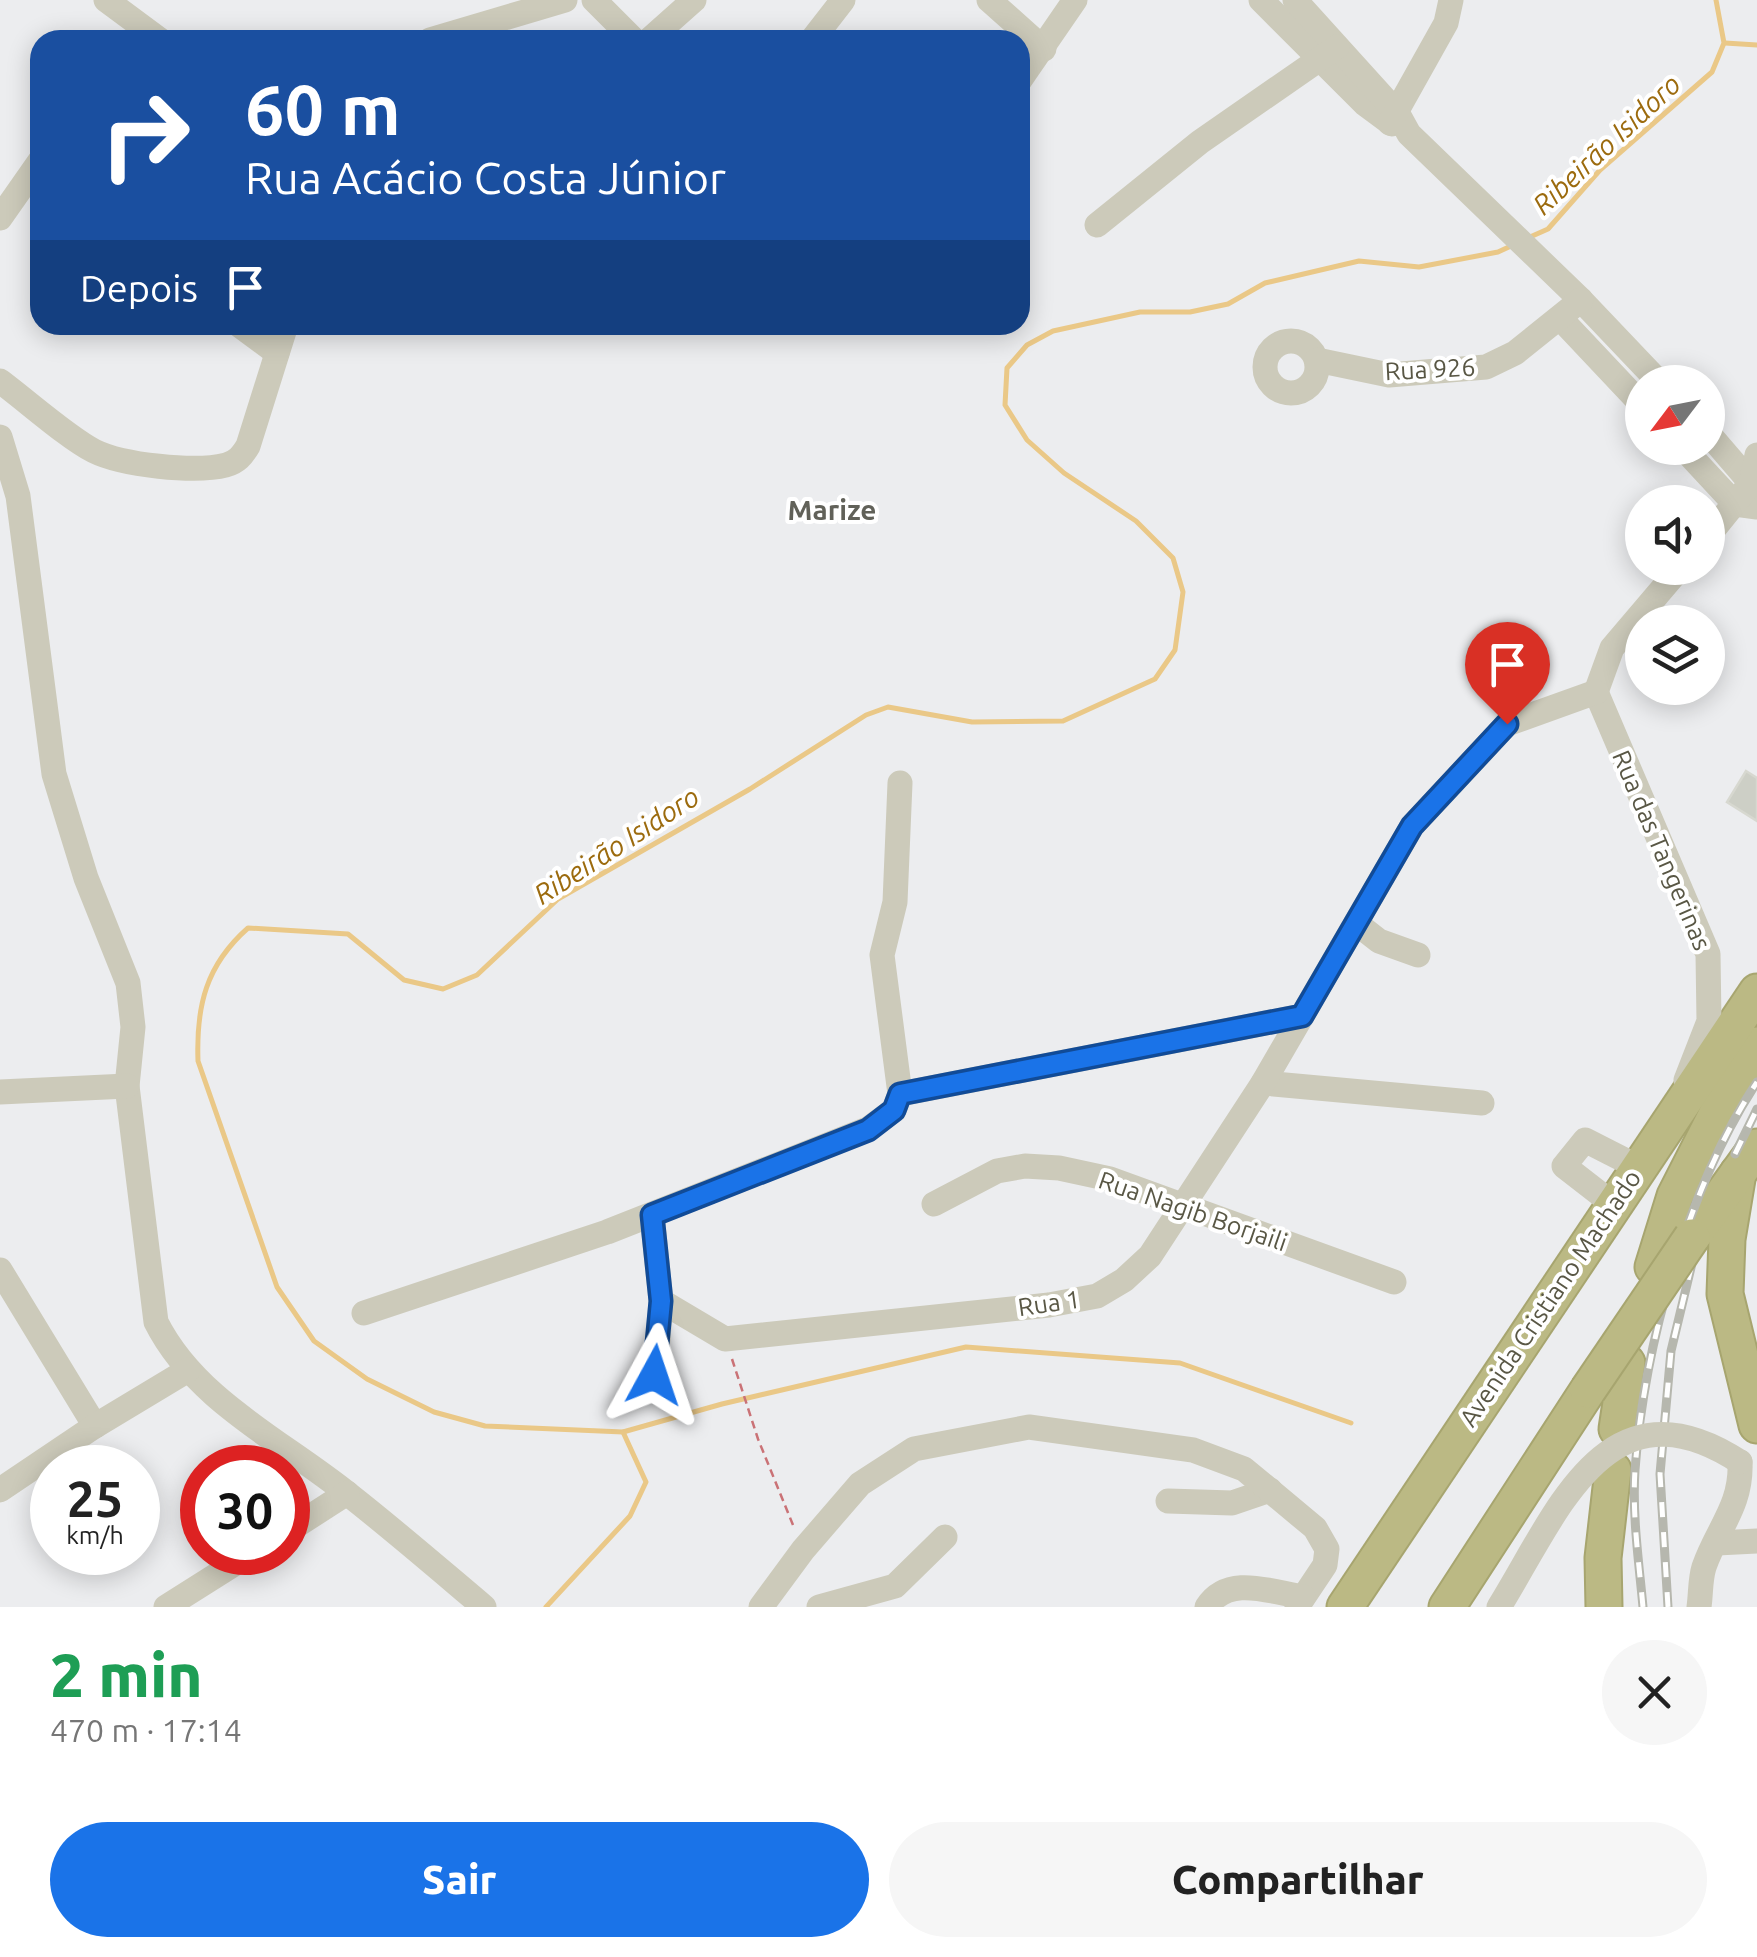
<!DOCTYPE html>
<html lang="pt">
<meta charset="utf-8">
<style>
:root{--surface:#fff;--page:#f6f6f6;--text:#222;--muted:#767676;--accent:#1a73e8}
body{margin:0;font-family:Ubuntu,sans-serif;background:var(--page);color:var(--text);height:100vh;display:flex;flex-direction:column;font-size:38px;white-space:nowrap}
*{box-sizing:border-box;margin:0}
p{font-size:32px;color:var(--muted)}
.icon{flex:none;width:55px;height:55px;fill:none;stroke:currentColor;stroke-width:2;stroke-linecap:round;stroke-linejoin:round}
.map{position:relative;height:1607px;overflow:hidden}
.details{display:flex;flex-direction:column;background:var(--surface);flex:1}
.details>*{flex:none}
.hud{position:absolute;left:30px;top:30px;width:1000px;height:305px;border-radius:30px;box-shadow:0 5px 25px #0003;background:#1a4fa0;color:#fff;overflow:hidden}
.needle{width:65px;rotate:238deg}
.buttons{position:absolute;left:1625px;top:365px;display:grid;gap:20px}
.buttons a{display:grid;place-items:center;width:100px;height:100px;border-radius:50%;background:var(--surface);box-shadow:0 5px 25px #0003;font-size:50px}
.speed{position:absolute;left:30px;top:1445px;display:flex;gap:20px;font-size:50px;font-weight:700;text-align:center}
.speed>*{display:grid;place-content:center;width:130px;height:130px;border-radius:50%;background:var(--surface);box-shadow:0 5px 25px #0003;line-height:1}
.speed small{font-size:25px;font-weight:400}
.speed .limit{border:15px solid #d22;background:#fff;color:#111}
.pin{position:absolute;display:grid;place-items:center;width:85px;height:85px;color:#fff;margin:-102px -42px;border-radius:50% 50% 50% 0;rotate:-45deg;box-shadow:0 0 10px #0007}
.pin .icon{rotate:45deg}
.me{position:absolute;width:110px;margin:-55px;rotate:5deg;stroke-linejoin:round;filter:drop-shadow(0 0 8px #0008)}
.turn{display:flex;align-items:center;gap:35px;height:210px;padding:0 50px;font-size:45px}
.turn .icon{width:130px;height:130px;stroke-width:2.5}
.turn b{display:block;font-size:70px;line-height:85px}
.then{display:flex;align-items:center;height:95px;padding:0 50px;background:#0003;gap:20px;font-size:38px}
.round{display:grid;place-items:center;flex:none;width:105px;height:105px;border-radius:52px;background:var(--page)}
.overview{display:flex;align-items:center;justify-content:space-between;height:170px;padding:0 50px}
h1{font-size:60px;font-weight:800;line-height:75px;color:#1e9e55}
.button{display:flex;gap:20px;margin-top:auto;padding:20px 50px}
.button a{flex:1;height:115px;border-radius:60px;background:var(--accent);color:#fff;font-size:40px;font-weight:800;line-height:115px;text-align:center}
.button a+a{background:var(--page);color:var(--text)}
.map>svg:first-child{display:block}
.lines{fill:none;stroke-linecap:round;stroke-linejoin:round}
.stream{stroke:#eac887;stroke-width:5}
.building{fill:#cdcfc6;stroke:#d7d8d0;stroke-width:2.5}
.highway-casing{stroke:#a7a56f;stroke-width:39}
.path{stroke:#ca7276;stroke-width:2.5;stroke-dasharray:8 5;stroke-linecap:butt}
.minor{stroke:#cccaba;stroke-width:25}
.highway{stroke:#bbb984;stroke-width:35}
.rail-casing{stroke:#b6b7ae;stroke-width:9}
.rail{stroke:#fff;stroke-width:5;stroke-dasharray:15;stroke-linecap:butt}
.highway-bridge-casing{stroke:#a7a56f;stroke-width:39;stroke-linecap:butt}
.minor-bridge{stroke:#cccaba;stroke-width:25}
.highway-bridge{stroke:#bbb984;stroke-width:35}
.route-casing{stroke:#114b97;stroke-width:25}
.route{stroke:#1a73e8;stroke-width:18}
.labels{text-anchor:middle;dominant-baseline:central;stroke-width:8;stroke-linejoin:round;paint-order:stroke}
.street-label{font-size:25px;fill:#595745;stroke:#fff}
.water-label{font-size:28px;font-style:italic;fill:#9c6b0e;stroke:#fff}
.neighbourhood-label{font-size:28px;font-weight:bold;fill:#616159;stroke:#fff}
</style>
<div class="map">
<svg width="1757" height="1607" viewBox="0 0 1757 1607">
<rect width="100%" height="100%" fill="#ecedef"/>
<g class="lines">
<g class="stream">
<polyline points="1725,43 1757,45"/>
<polyline points="1530,237 1548,229 1600,170 1712,72 1724,43 1716,0"/>
<path d="M1351,1423L1180,1363L966,1347L722,1404L623,1432L485,1426L434,1412L367,1379L314,1341L277,1287L198,1061C196,1006 206,965 248,928L348,934L404,980L443,989L477,975L558,899L750,789L866,715L888,707L972,722L1063,721L1155,679L1175,650L1183,592L1173,558L1136,521L1064,473L1027,440L1005,405L1007,368L1027,345L1053,331L1140,312H1190L1228,304L1265,283L1359,261L1419,267L1498,252L1511,246"/>
<polyline points="546,1607 630,1516 646,1482 623,1432"/>
</g>
</g>
<polygon class="building" points="1746,771 1757,778 1757,821 1727,802"/>
<g class="lines">
<defs>
<g id="highway">
<polyline points="1738,1173 1727,1239 1725,1294 1757,1425"/>
<polyline points="1692,1237 1757,1147"/>
<polyline points="1653,1267 1675,1196 1728,1092 1757,1045"/>
<polyline points="1617,1429 1627,1363"/>
<polyline points="1345,1607 1757,992"/>
<polyline points="1447,1607 1588,1390"/>
<polyline points="1604,1607 1603,1558 1613,1470"/>
</g>
</defs>
<use href="#highway" class="highway-casing"/>
<polyline class="path" points="732,1359 758,1439 793,1525"/>
<g class="minor">
<polyline points="106,0 160,40"/>
<polyline points="594,0 634,40"/>
<polyline points="989,0 1044,49"/>
<polyline points="1261,0 1365,104 1392,124"/>
<polyline points="1295,0 1398,114 1409,134 1581,300 1659,382"/>
<polyline points="430,40 565,0"/>
<polyline points="649,40 694,0"/>
<polyline points="812,40 843,0"/>
<polyline points="1020,80 1075,0"/>
<polyline points="1390,123 1446,23 1451,0"/>
<polyline points="0,218 40,161"/>
<polyline points="1097,225 1200,142 1337,47"/>
<polyline points="1560,318 1642,405"/>
<polyline points="239,325 277,353"/>
<circle cx="1291" cy="367" r="26"/>
<polyline points="1317,360 1389,375 1486,367 1515,353 1581,300"/>
<path d="M0,381C27,401 67,437 94,451C122,465 195,473 226,465C237,462 242,456 248,446L286,325"/>
<polyline points="1708,433 1751,483 1753,491"/>
<path d="M0,437L18,496L54,774L86,878L128,983L133,1027L127,1086L156,1322C195,1400 282,1441 348,1494C394,1530 439,1569 484,1607"/>
<polyline points="1683,448 1735,504 1757,507"/>
<polyline points="1708,536 1751,483 1757,455"/>
<polyline points="1596,692 1708,954 1709,1021 1686,1080"/>
<polyline points="1596,692 1612,648 1680,568"/>
<polyline points="900,783 895,902 882,955 900,1094"/>
<polyline points="1356,923 1379,941 1418,955"/>
<polyline points="1263,1083 1482,1103"/>
<polyline points="0,1092 127,1086"/>
<polyline points="934,1204 997,1171 1025,1166 1059,1168 1110,1179 1394,1282"/>
<polyline points="1613,1204 1564,1166 1585,1140 1638,1167"/>
<polyline points="652,1215 661,1301 655,1375"/>
<polyline points="0,1270 95,1426"/>
<polyline points="661,1301 725,1339 1049,1305 1097,1296 1124,1280 1150,1256 1263,1083 1412,826 1507,724 1596,692"/>
<polyline points="364,1313 607,1232 868,1129 894,1110 900,1094 1302,1016"/>
<polyline points="0,1490 95,1426 188,1370"/>
<polyline points="1168,1501 1232,1503 1270,1490"/>
<polyline points="288,1531 347,1493"/>
<polyline points="1717,1543 1757,1541"/>
<polyline points="166,1607 253,1552"/>
<polyline points="761,1607 803,1550 860,1484 914,1449 1029,1427 1193,1450 1244,1469 1315,1528 1327,1549 1325,1565 1297,1607"/>
<polyline points="819,1607 895,1586 945,1537"/>
<path d="M1207,1607C1228,1574 1271,1592 1303,1597"/>
<path d="M1699,1607C1701,1593 1700,1580 1704,1567C1717,1529 1742,1506 1740,1462"/>
</g>
<use href="#highway" class="highway"/>
<defs>
<g id="rail">
<polyline points="1735,1154 1757,1109"/>
<path d="M1643,1607C1639,1563 1632,1515 1635,1470C1644,1345 1688,1187 1757,1082"/>
<polyline points="1668,1607 1660,1474 1671,1351 1695,1251"/>
</g>
</defs>
<use href="#rail" class="rail-casing"/>
<use href="#rail" class="rail"/>
<defs>
<polyline id="highway-bridge" points="1588,1390 1692,1237"/>
</defs>
<use href="#highway-bridge" class="highway-bridge-casing"/>
<path class="minor-bridge" d="M1499,1607C1558,1512 1607,1375 1740,1462"/>
<use href="#highway-bridge" class="highway-bridge"/>
</g>
<g class="lines">
<defs>
<polyline id="route" points="654,1375 661,1301 652,1215 868,1130 894,1110 900,1094 1302,1016 1412,826 1507,724"/>
</defs>
<use href="#route" class="route-casing"/>
<use href="#route" class="route"/>
</g>
<g class="labels">
<g class="street-label">
<text transform="translate(1430 369) rotate(-3)">Rua 926</text>
<text transform="translate(1662 850) rotate(67)">Rua das Tangerinas</text>
<text transform="translate(1193 1211) rotate(19)">Rua Nagib Borjaili</text>
<text transform="translate(1550 1298) rotate(-56)">Avenida Cristiano Machado</text>
<text transform="translate(1049 1303) rotate(-8)">Rua 1</text>
</g>
<g class="water-label">
<text transform="translate(1606 144) rotate(-43)">Ribeirão Isidoro</text>
<text transform="translate(616 845) rotate(-33)">Ribeirão Isidoro</text>
</g>
<g class="neighbourhood-label">
<text x="832" y="509">Marize</text>
</g>
</g>
</svg>
<div class="buttons">
<a><svg class="needle" viewBox="-14 -14 28 28"><path d="M0-13l5 13h-10z" fill="#e53935"/><path d="M0 13l5-13h-10z" fill="#767676"/></svg></a>
<a><svg class="icon" aria-label="sound" viewBox="0 0 24 24"><path d="M4 9h4l5-4v14l-5-4H4zM17 9q2 3 0 6"/></svg></a>
<a><svg class="icon" aria-label="layers" viewBox="0 0 24 24"><path d="M12 4l9 5-9 5-9-5zM3 14l9 5 9-5"/></svg></a>
</div>
<div class="speed"><div>25<small>km/h</small></div><div class="limit">30</div></div>
<div class="pin" style="left:1507px;top:724px;background:#d93025"><svg class="icon" aria-label="arrive" viewBox="0 0 24 24"><path d="M6 21V4h12l-3 4 3 4H6"/></svg></div>
<svg class="me" style="left:654px;top:1375px" viewBox="-20 -20 40 40"><path d="M0-17L14 15 0 8-14 15z" fill="#1a73e8" stroke="#fff" stroke-width="4"/></svg>
<div class="hud">
<div class="turn"><svg class="icon" aria-label="right" viewBox="0 0 24 24"><path d="M7 20v-9h11M14 6l5 5-5 5"/></svg><div><b>60 m</b>Rua Acácio Costa Júnior</div></div>
<div class="then">Depois<svg class="icon" aria-label="arrive" viewBox="0 0 24 24"><path d="M6 21V4h12l-3 4 3 4H6"/></svg></div>
</div>
</div>
<section class="details">
<div class="overview"><div><h1>2 min</h1><p>470 m · 17:14</p></div><a class="round"><svg class="icon" aria-label="close" viewBox="0 0 24 24"><path d="M6 6l12 12M18 6L6 18"/></svg></a></div>
<div class="button"><a>Sair</a><a>Compartilhar</a></div>
</section>
